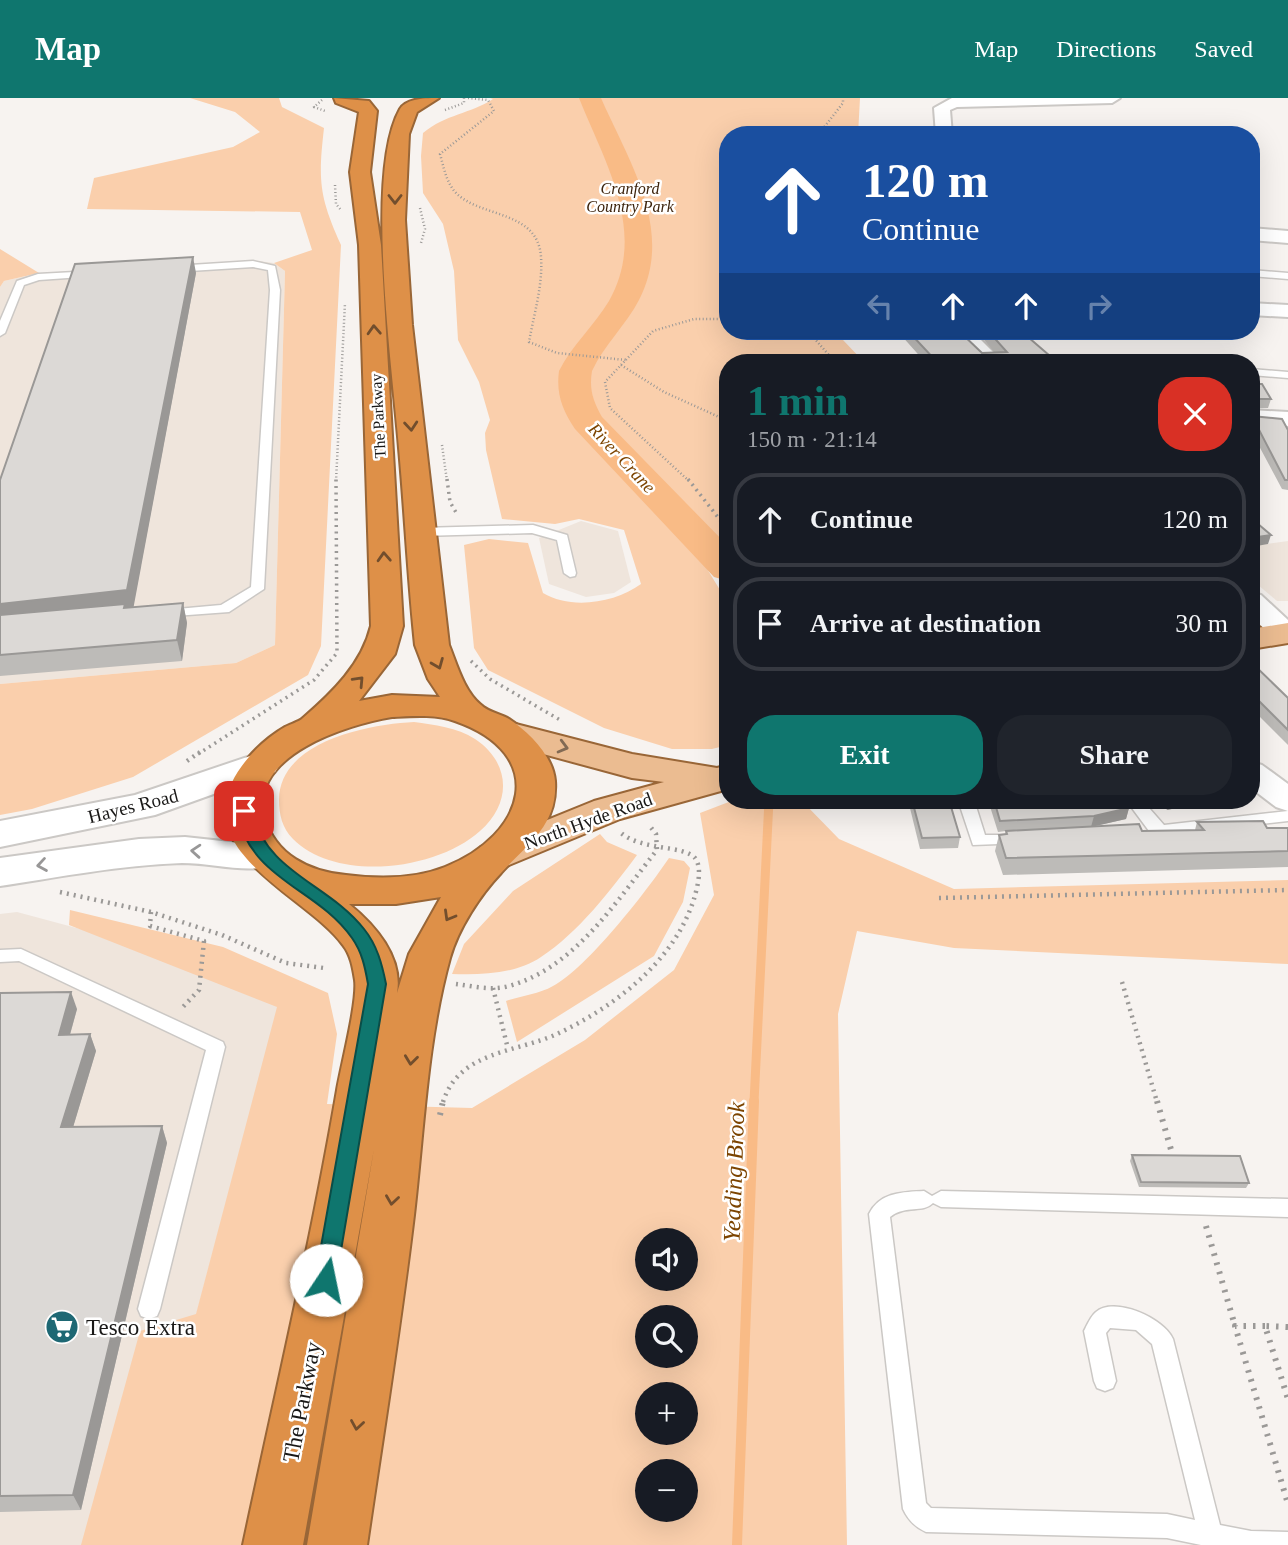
<!DOCTYPE html>
<meta charset="utf-8">
<style>
:root{--surface:#171b24;--page:#20242c;--text:#f1f3f6;--muted:#9ea1a6;--line:#363941;--accent:#0f766e}
body{margin:0;font-family:Georgia,serif;background:var(--page);color:var(--text);height:100vh;display:flex;flex-direction:column;font-size:26px;white-space:nowrap}
*{box-sizing:border-box;margin:0}
p{font-size:23px;color:var(--muted)}
.icon{flex:none;width:38px;height:38px;fill:none;stroke:currentColor;stroke-width:2;stroke-linecap:round;stroke-linejoin:round}
.map{position:relative;flex:1;overflow:hidden}
.drawer{position:absolute;left:719px;top:256px;width:541px;height:455px;display:flex;flex-direction:column;background:var(--surface);border-radius:28px;box-shadow:0 7px 28px #0002}
.drawer>*{flex:none}
.top-card{position:absolute;left:719px;top:28px;width:541px;height:214px;border-radius:28px;box-shadow:0 7px 28px #0002;background:#1a4fa0;color:#fff;overflow:hidden}
.buttons{position:absolute;left:635px;top:1130px;display:grid;gap:14px}
.buttons a{display:grid;place-items:center;width:63px;height:63px;border-radius:50%;background:var(--surface);box-shadow:0 7px 28px #0002;font-size:35px}
.pin{position:absolute;display:grid;place-items:center;width:60px;height:60px;color:#fff;margin:-30px;border-radius:14px;box-shadow:0 4px 10px #0006}
.me{position:absolute;width:77px;margin:-38px;rotate:11deg;stroke-linejoin:round;filter:drop-shadow(0 0 5px #0008)}
.turn{display:flex;align-items:center;gap:24px;height:147px;padding:0 28px;font-size:32px}
.turn .icon{width:91px;height:91px;stroke-width:2.5}
.turn b{display:block;font-size:49px;line-height:60px}
.lanes{display:flex;align-items:center;height:66px;padding:0 28px;background:#0003;justify-content:center;gap:35px;direction:ltr}
.lanes .off{opacity:.35}
.round{display:grid;place-items:center;flex:none;width:74px;height:74px;border-radius:28px;background:var(--page)}
.overview{display:flex;align-items:center;justify-content:space-between;height:119px;padding:0 28px}
h1{font-size:42px;font-weight:800;line-height:52px;color:var(--accent)}
.button{display:flex;gap:14px;margin-top:auto;padding:14px 28px}
.button a{flex:1;height:80px;border-radius:28px;background:var(--accent);color:#fff;font-size:28px;font-weight:800;line-height:80px;text-align:center}
.button a+a{background:var(--page);color:var(--text)}
ul{padding:0;list-style:none}
li{display:flex;align-items:center;gap:21px;height:94px;margin:0 14px 10px;padding:0 14px;border:4px solid var(--line);border-radius:28px}
li div{flex:1}
li b{display:block;font-size:26px}
li em{font-style:normal}
header{display:flex;align-items:center;gap:42px;box-sizing:border-box;height:98px;padding:0 35px;background:var(--accent);color:#fff}
header strong{font-size:33px}
nav{display:flex;gap:38px;margin-inline-start:auto;font-size:24px}
.map>svg:first-child{display:block}
.built{fill:#efe5dc}
.green{fill:#facfac;fill-rule:evenodd}
.lines{fill:none;stroke-linecap:round;stroke-linejoin:round}
.stream-far1{stroke:#f9bb86;stroke-width:9}
.stream{stroke:#f9bb86;stroke-width:10}
.river{fill:#f9bb86;fill-rule:evenodd}
.lane-casing{stroke:#cbc8c5;stroke-width:3}
.street-casing{stroke:#cbc8c5;stroke-width:4}
.secondary-casing{stroke:#cbc8c5;stroke-width:4}
.primary-casing{stroke:#996637;stroke-width:4}
.highway-casing{stroke:#996637;stroke-width:4}
.path-far3{stroke:#9b9997;stroke-width:2.5;stroke-dasharray:1 2.5;stroke-linecap:butt}
.path-far2{stroke:#9b9997;stroke-width:3.5;stroke-dasharray:2 4.5;stroke-linecap:butt}
.path-far1{stroke:#9b9997;stroke-width:4.5;stroke-dasharray:2 5;stroke-linecap:butt}
.path{stroke:#9b9997;stroke-width:6;stroke-dasharray:2.5 7;stroke-linecap:butt}
.lane{fill:#fff;fill-rule:evenodd}
.street{fill:#fff;fill-rule:evenodd}
.secondary{fill:#fff;fill-rule:evenodd}
.primary{fill:#ebbc91;fill-rule:evenodd}
.highway{fill:#de9048;fill-rule:evenodd}
.wall{fill:#bdbbb8}
.shaded-wall{fill:#9a9896}
.building{fill:#dcd9d6;stroke:#9a9896;stroke-width:2}
.oneway{stroke:#724e2d}
.oneway2{stroke:#826a54}
.oneway3{stroke:#989797}
.route{fill:#0f766e;stroke:#0a4d48;stroke-width:2}
.labels{text-anchor:middle;dominant-baseline:central;stroke-width:5;stroke-linejoin:round;paint-order:stroke}
.far-park-label{font-size:16px;font-style:italic;fill:#3d240d;stroke:#fff}
.far-street-label{font-size:16px;fill:#191817;stroke:#fff}
.far-water-label{font-size:18px;font-style:italic;fill:#7c4400;stroke:#fff}
.street-label{font-size:19px;fill:#191817;stroke:#fff}
.near-poi-label{font-size:23px;fill:#191817;stroke:#fff;text-anchor:start}
.near-street-label{font-size:23px;fill:#191817;stroke:#fff}
.near-water-label{font-size:24px;font-style:italic;fill:#7c4400;stroke:#fff}
</style>
<header>
<strong>Map</strong>
<nav><a>Map</a><a>Directions</a><a>Saved</a></nav>
</header>
<div class="map">
<svg width="1288" height="1447" viewBox="0 0 1288 1447">
<rect width="100%" height="100%" fill="#f7f3f0"/>
<g class="built">
<polygon points="259,163 274,165 285,173 275,547 236,565 0,586 0,189 4,183 39,175"/>
<polygon points="581,423 618,433 631,484 614,495 586,499 549,486 539,440"/>
<polygon points="1288,443 1288,503 1277,503 1251,481 1251,448"/>
<polygon points="17,814 177,857 278,909 135,1447 0,1447 0,816"/>
</g>
<g class="green">
<path d="M190,0H279L282,9L324,30C318,83 319,98 341,147L321,548L308,577L133,679L32,711L0,717V586L236,565L275,547L285,173L274,165L312,152L300,114L87,111L94,80L233,49L260,34L235,14Z"/>
<path d="M490,0H860L858,37H728V233H844L843,242L864,264H728V461L584,310L581,294L594,251L575,250C556,272 562,299 573,323L704,466L728,505V647L712,651H672L604,630L488,572L474,550L464,447L489,441L528,445L543,495C571,512 615,505 641,486L624,432L579,421L555,426L502,421L486,352L485,335L490,322L479,284L458,242L454,173L443,126L423,95L421,58L423,35C446,16 470,16 493,1Z"/>
<polygon points="0,151 39,175 4,183 0,189"/>
<path d="M414,624C434,627 457,629 475,641C511,665 512,705 480,733C437,772 337,785 293,741C282,730 279,716 279,702C279,643 370,626 414,624Z"/>
<path d="M734,702H801L839,741L954,791L1288,782V866L954,850L857,833L838,916L847,1447H81L140,1233L196,1216L277,909L69,827L70,812L223,849L328,895L337,936L327,1006L472,1010L585,942L674,872L714,797L700,715ZM648,1143H686V1181H648ZM648,1220H686V1258H648ZM648,1297H686V1335H648ZM648,1374H686V1412H648Z"/>
<path d="M600,736L607,744L637,757C611,792 578,835 541,859C516,876 482,877 452,876L464,846L513,793Z"/>
<path d="M669,760L684,763L690,770L683,804L654,858L517,944L506,903C521,898 539,896 553,888C587,870 646,794 669,760Z"/>
</g>
<g class="lines">
<polyline class="stream-far1" points="754,1004 769,702"/>
<polyline class="stream" points="737,1447 754,1003"/>
<path class="river" d="M579,0H601C629,64 675,132 639,202C626,227 604,247 592,273C589,291 593,303 602,319L728,448V483L714,479L575,331C562,312 556,295 559,273C572,247 594,228 609,203C648,134 605,65 579,0Z"/>
<defs>
<g id="lane">
<polygon points="253,163 275,168 280,192 264,491 229,514 161,519 161,513 166,512 221,507 251,489 270,192 268,172 253,169 174,174 169,171 174,168"/>
<polygon points="1251,172 1288,175 1288,181 1251,178"/>
<polygon points="93,173 98,176 96,178 39,182 24,187 5,235 0,238 0,223 17,183 38,176"/>
<polygon points="1251,271 1288,274 1288,280 1251,277"/>
<polygon points="533,427 567,437 576,475 575,478 570,479 564,475 557,442 532,435 421,438 415,434 421,430"/>
<polygon points="958,702 974,702 985,737 1023,737 1025,741 1023,745 973,747"/>
<polygon points="1126,702 1142,702 1164,727 1288,713 1288,723 1158,738 1152,737"/>
<polygon points="21,851 223,944 225,949 160,1211 157,1218 149,1221 141,1218 138,1211 206,952 19,863 0,864 0,852"/>
<path d="M924,1093L932,1098L941,1093L1288,1101V1119L941,1109L933,1105C922,1116 907,1106 890,1119L926,1405L931,1410L1167,1416L1195,1422L1152,1246L1136,1232L1110,1230L1106,1235L1116,1283L1113,1290L1105,1293L1097,1290L1094,1283L1084,1233C1087,1227 1091,1218 1096,1214C1114,1198 1164,1220 1173,1241L1220,1427L1251,1433L1288,1434V1447H1201L1167,1440L926,1434C915,1429 908,1422 903,1411L869,1116C880,1094 903,1094 924,1093Z"/>
</g>
<g id="street">
<polygon points="952,0 1120,0 1112,5 957,9 950,12 952,37 936,37 934,10"/>
<polygon points="1251,130 1288,133 1288,145 1251,142"/>
<polygon points="1251,205 1288,207 1288,219 1251,217"/>
<polygon points="950,233 972,233 1003,264 980,264"/>
<polygon points="1251,312 1288,314 1288,328 1251,326"/>
<polygon points="1251,495 1261,497 1288,522 1288,543 1275,541 1251,518"/>
<polygon points="1251,664 1262,667 1288,686 1288,713 1276,709 1251,690"/>
</g>
<g id="secondary">
<polygon points="262,654 275,658 280,666 275,674 155,717 0,749 0,723 135,697"/>
<path d="M185,739L278,749L284,758L278,767C247,776 213,765 182,765C121,767 60,779 0,788V760L139,741Z"/>
</g>
<g id="primary">
<polygon points="1288,525 1288,545 1251,551 1251,531"/>
<polygon points="508,624 632,656 717,670 728,667 728,691 620,721 509,767 495,771 481,767 475,758 481,749 594,703 664,684 632,680 495,643 490,635 495,627"/>
</g>
<path id="highway" d="M334,0L369,3L377,13L370,74L381,147L403,528L395,556L359,603L392,597L440,599L428,581L415,547C408,482 405,416 399,350C393,273 364,75 400,11C407,0 426,0 439,0L417,14L409,36L405,122L412,227L449,547C457,567 464,593 481,607C488,614 501,616 509,621C529,634 553,658 555,683C558,728 527,746 501,775C480,797 458,831 450,860C427,943 424,1032 414,1117C401,1227 383,1337 367,1447H307L374,1051L303,1447H243C275,1296 311,1144 337,992C341,968 358,903 355,882C353,870 351,857 343,847C314,806 219,766 225,707C229,675 259,644 285,629C290,626 299,624 303,620C332,595 362,566 371,528L359,147L350,74L359,14L336,5ZM392,619C412,618 436,616 455,623C550,656 526,737 445,769C415,781 377,781 346,777C310,774 275,757 265,720C247,657 349,626 392,619ZM441,799L409,856L397,895C403,859 375,827 349,806H396Z"/>
</defs>
<use href="#lane" class="lane-casing"/>
<use href="#street" class="street-casing"/>
<use href="#secondary" class="secondary-casing"/>
<use href="#primary" class="primary-casing"/>
<use href="#highway" class="highway-casing"/>
<g class="path-far3">
<path d="M468,0L488,2L494,13L440,56C444,70 446,84 456,95C481,120 538,112 541,159C543,187 534,216 529,244L557,255L626,262"/>
<polyline points="322,2 314,9 325,13"/>
<polyline points="445,12 464,5 464,0"/>
<polyline points="818,37 843,5 843,0"/>
<polyline points="335,87 336,106 341,112"/>
<polyline points="420,110 425,131 421,145"/>
<polyline points="813,233 814,240 835,264"/>
<polyline points="621,267 664,294 728,323"/>
<polyline points="442,347 447,383"/>
<polyline points="336,383 345,205"/>
<polyline points="689,383 610,310 605,284 653,233 694,221 728,221"/>
</g>
<g class="path-far2">
<polyline points="447,381 450,404 457,416"/>
<polyline points="688,381 728,432"/>
<polyline points="471,563 490,581 560,622"/>
<polyline points="198,656 314,582 337,555 336,381"/>
</g>
<g class="path-far1">
<polyline points="187,663 200,654"/>
<polyline points="60,794 151,814 222,837 286,865 324,870"/>
<polyline points="939,800 1288,792"/>
<polyline points="151,814 150,828 204,843 199,892 180,912"/>
<polyline points="1122,884 1157,1004"/>
<path d="M456,886C473,888 492,893 509,888C575,870 617,802 657,752L656,736L649,727"/>
<polyline points="493,890 508,951"/>
<path d="M443,1004C459,953 515,955 557,936C614,909 674,864 694,801C697,790 703,771 695,760C684,747 643,753 621,735"/>
</g>
<g class="path">
<polyline points="1157,1003 1174,1062"/>
<polyline points="440,1017 443,1003"/>
<polyline points="1206,1128 1235,1228"/>
<polyline points="1265,1228 1235,1228 1288,1406"/>
<polyline points="1288,1229 1265,1228 1288,1301"/>
</g>
<use href="#lane" class="lane"/>
<use href="#street" class="street"/>
<use href="#secondary" class="secondary"/>
<use href="#primary" class="primary"/>
<use href="#highway" class="highway"/>
</g>
<g class="wall">
<polygon points="196,175 133,509 183,505 187,525 182,563 0,578 0,382"/>
<polygon points="885,233 959,233 982,255 995,255 980,237 981,233 1021,233 1057,264 925,264 900,236 885,238"/>
<polygon points="1251,286 1271,301 1268,310 1252,310 1252,318 1288,332 1288,392 1282,391 1251,333"/>
<polygon points="1251,564 1288,600 1288,647 1251,610"/>
<polygon points="908,702 949,702 960,739 958,750 920,751"/>
<polygon points="988,702 1125,702 1129,710 1126,721 1095,728 1142,733 1195,732 1197,724 1267,730 1288,730 1288,769 1003,777 995,753 999,737 1005,736 1006,733 998,734"/>
<polygon points="1158,702 1214,702 1167,712"/>
<polygon points="0,895 77,911 70,937 90,936 96,953 73,1029 162,1028 167,1045 81,1412 0,1414"/>
<polygon points="1132,1057 1249,1085 1246,1090 1139,1089 1130,1063"/>
</g>
<g class="shaded-wall">
<polygon points="193,159 196,175 133,512 0,527 0,506"/>
<polygon points="886,233 900,233 900,236 885,238"/>
<polygon points="1271,437 1268,446 1251,449 1251,440"/>
<polygon points="183,505 187,525 182,563 177,542"/>
<polygon points="1170,702 1214,702 1167,712"/>
<polygon points="1129,710 1126,721 1091,729 1094,718"/>
<polygon points="71,894 77,911 65,954 59,937"/>
<polygon points="90,936 96,953 68,1046 61,1029"/>
<polygon points="162,1028 167,1045 81,1412 73,1397"/>
</g>
<g class="building">
<polygon points="193,159 127,492 0,506 0,382 75,166"/>
<polygon points="908,233 959,233 982,255 1007,254 988,233 1021,233 1057,264 937,264"/>
<polygon points="1251,286 1262,286 1271,301 1252,301 1252,318 1282,321 1288,332 1288,382 1285,382 1255,324 1251,324"/>
<polygon points="1251,420 1271,437 1251,440"/>
<polygon points="183,505 177,542 0,557 0,517 125,506 124,510"/>
<polygon points="1251,564 1288,600 1288,632 1251,595"/>
<polygon points="912,702 949,702 960,739 922,740"/>
<polygon points="994,702 1125,702 1129,710 1094,718 1000,723"/>
<polygon points="1263,723 1267,730 1288,730 1288,753 1006,760 999,737 1007,736 1006,733 1139,726 1142,733 1204,732 1197,724"/>
<polygon points="71,894 59,937 90,936 61,1029 162,1028 73,1397 0,1398 0,895"/>
<polygon points="1132,1057 1240,1058 1249,1085 1141,1084"/>
</g>
<defs><path id="oneway-chevron" d="M-2-3.5L2.5 0L-2 3.5" fill="none" stroke-width="1.6" stroke-linecap="round" stroke-linejoin="round" transform="scale(1.75)"/></defs>
<g class="oneway">
<use href="#oneway-chevron" transform="translate(395 101) rotate(90)"/>
<use href="#oneway-chevron" transform="translate(374 232) rotate(-93)"/>
<use href="#oneway-chevron" transform="translate(411 328) rotate(85)"/>
<use href="#oneway-chevron" transform="translate(384 459) rotate(-93)"/>
<use href="#oneway-chevron" transform="translate(438 566) rotate(68)"/>
<use href="#oneway-chevron" transform="translate(359 583) rotate(-47)"/>
<use href="#oneway-chevron" transform="translate(449 818) rotate(120)"/>
<use href="#oneway-chevron" transform="translate(411 962) rotate(97)"/>
<use href="#oneway-chevron" transform="translate(392 1102) rotate(98)"/>
<use href="#oneway-chevron" transform="translate(357 1327) rotate(99)"/>
</g>
<use class="oneway2" href="#oneway-chevron" transform="translate(563 649) rotate(15)"/>
<g class="oneway3">
<use href="#oneway-chevron" transform="translate(196 753) rotate(-176)"/>
<use href="#oneway-chevron" transform="translate(42 767) rotate(171)"/>
</g>
<path class="route" d="M244,708L252,713C266,775 328,785 364,831C377,847 382,866 386,886L336,1182L333,1189L326,1192L318,1189L315,1182L368,886C365,869 362,854 352,840C316,789 251,783 236,713Z"/>
<defs>
<symbol id="supermarket-disc" viewBox="-11 -11 22 22"><circle r="9.5" fill="#1e6874" stroke="#fff"/><path d="M-6-5.5h2.5l.6 2H6L4.5 2H-2.5L-4.4-4H-6ZM-1.5 3.2a1.3 1.3 0 1 0 .1 0ZM3 3.2a1.3 1.3 0 1 0 .1 0Z" fill="#fff"/></symbol>
</defs>
<g fill-rule="evenodd">
<use href="#supermarket-disc" x="43" y="1210" width="38" height="38"/>
</g>
<g class="labels">
<g class="far-park-label">
<text x="630" y="90">Cranford<tspan x="630" dy="18">Country Park</tspan></text>
</g>
<g class="far-street-label">
<text transform="translate(378 318) rotate(-93)">The Parkway</text>
</g>
<g class="far-water-label">
<text transform="translate(622 360) rotate(47)">River Crane</text>
</g>
<g class="street-label">
<text transform="translate(133 708) rotate(-14)">Hayes Road</text>
<text transform="translate(588 723) rotate(-20)">North Hyde Road</text>
</g>
<g class="near-poi-label">
<text x="86" y="1229">Tesco Extra</text>
</g>
<g class="near-street-label">
<text transform="translate(302 1304) rotate(-79)">The Parkway</text>
</g>
<g class="near-water-label">
<text transform="translate(734 1074) rotate(-88)">Yeading Brook</text>
</g>
</g>
</svg>
<div class="buttons">
<a><svg class="icon" aria-label="sound" viewBox="0 0 24 24"><path d="M4 9h4l5-4v14l-5-4H4zM17 9q2 3 0 6"/></svg></a>
<a><svg class="icon" aria-label="search" viewBox="0 0 24 24"><circle cx="10" cy="10" r="6"/><path d="M15 15l6 6"/></svg></a>
<a>+</a>
<a>−</a>
</div>
<div class="pin" style="left:244px;top:713px;background:#d93025"><svg class="icon" aria-label="arrive" viewBox="0 0 24 24"><path d="M6 21V4h12l-3 4 3 4H6"/></svg></div>
<svg class="me" style="left:326px;top:1182px" viewBox="-20 -20 40 40"><circle r="19" fill="#fff"/><path d="M0-13L10 11 0 6-10 11z" fill="#0f766e"/></svg>
<div class="top-card">
<div class="turn"><svg class="icon" aria-label="ahead" viewBox="0 0 24 24"><path d="M12 20V5M6 11l6-6 6 6"/></svg><div><b>120 m</b>Continue</div></div>
<div class="lanes"><svg class="icon off" aria-label="left" viewBox="0 0 24 24"><path d="M17 20v-9H6M10 6l-5 5 5 5"/></svg><svg class="icon" aria-label="ahead" viewBox="0 0 24 24"><path d="M12 20V5M6 11l6-6 6 6"/></svg><svg class="icon" aria-label="ahead" viewBox="0 0 24 24"><path d="M12 20V5M6 11l6-6 6 6"/></svg><svg class="icon off" aria-label="right" viewBox="0 0 24 24"><path d="M7 20v-9h11M14 6l5 5-5 5"/></svg></div>
</div>
<section class="drawer">
<div class="overview"><div><h1>1 min</h1><p>150 m · 21:14</p></div><a class="round" style="background:#d93025;color:#fff"><svg class="icon" aria-label="close" viewBox="0 0 24 24"><path d="M6 6l12 12M18 6L6 18"/></svg></a></div>
<ul>
<li><svg class="icon" aria-label="ahead" viewBox="0 0 24 24"><path d="M12 20V5M6 11l6-6 6 6"/></svg><div><b>Continue</b></div><em>120 m</em></li>
<li><svg class="icon" aria-label="arrive" viewBox="0 0 24 24"><path d="M6 21V4h12l-3 4 3 4H6"/></svg><div><b>Arrive at destination</b></div><em>30 m</em></li>
</ul>
<div class="button"><a>Exit</a><a>Share</a></div>
</section>
</div>
